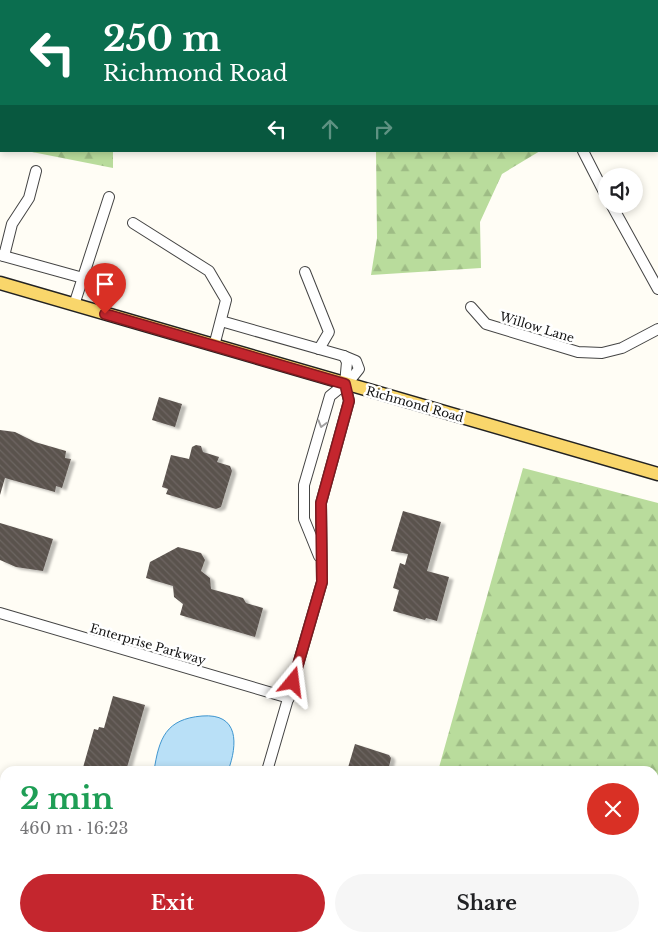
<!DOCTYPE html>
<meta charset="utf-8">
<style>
:root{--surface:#fff;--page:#f6f6f6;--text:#202124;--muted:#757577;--accent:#c4262e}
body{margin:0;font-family:"Libre Baskerville",serif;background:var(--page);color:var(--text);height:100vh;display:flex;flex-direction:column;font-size:19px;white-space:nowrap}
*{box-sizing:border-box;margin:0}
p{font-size:16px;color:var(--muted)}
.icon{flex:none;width:28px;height:28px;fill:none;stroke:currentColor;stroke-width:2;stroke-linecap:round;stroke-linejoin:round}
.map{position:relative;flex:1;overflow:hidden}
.panel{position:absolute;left:0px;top:766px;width:659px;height:176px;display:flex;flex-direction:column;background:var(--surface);border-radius:15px 15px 0 0;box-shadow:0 2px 8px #0003}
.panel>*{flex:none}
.banner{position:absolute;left:0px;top:0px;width:659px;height:152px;box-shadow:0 2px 8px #0003;background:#0b6e4f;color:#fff;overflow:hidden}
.fabs{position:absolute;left:598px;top:168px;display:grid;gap:10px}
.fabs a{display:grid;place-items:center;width:45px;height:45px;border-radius:50%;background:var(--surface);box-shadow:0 2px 8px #0003;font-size:25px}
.pin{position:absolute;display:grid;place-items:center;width:42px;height:42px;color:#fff;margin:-51px -21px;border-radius:50% 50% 50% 0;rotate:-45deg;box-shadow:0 0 5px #0007}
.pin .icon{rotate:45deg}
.me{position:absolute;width:55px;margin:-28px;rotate:16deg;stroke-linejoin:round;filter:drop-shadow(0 0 4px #0008)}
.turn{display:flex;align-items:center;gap:18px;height:105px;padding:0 20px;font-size:22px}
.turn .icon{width:65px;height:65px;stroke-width:2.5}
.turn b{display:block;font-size:35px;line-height:42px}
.lanes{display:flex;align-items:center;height:48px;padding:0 20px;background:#0003;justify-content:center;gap:25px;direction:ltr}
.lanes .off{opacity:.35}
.round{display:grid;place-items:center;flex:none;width:52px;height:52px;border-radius:26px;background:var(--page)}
.headline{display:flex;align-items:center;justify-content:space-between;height:85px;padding:0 20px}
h1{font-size:30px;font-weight:700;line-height:38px;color:#1e9e55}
.action{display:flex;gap:10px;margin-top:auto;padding:10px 20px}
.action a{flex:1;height:58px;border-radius:30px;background:var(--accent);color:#fff;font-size:20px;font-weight:700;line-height:58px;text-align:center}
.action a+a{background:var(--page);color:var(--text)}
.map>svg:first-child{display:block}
.forest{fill:url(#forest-firs)}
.water{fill:#b9e0f7;stroke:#3f96cf}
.building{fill:url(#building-back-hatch);filter:url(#shadow)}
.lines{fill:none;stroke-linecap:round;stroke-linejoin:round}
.minor-casing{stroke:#444;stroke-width:12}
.major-casing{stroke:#222;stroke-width:15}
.minor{stroke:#fff;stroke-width:10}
.major{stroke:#f9d66b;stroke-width:12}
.oneway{stroke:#a0a0a0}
.route-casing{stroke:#7f191e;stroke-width:12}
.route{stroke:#c4262e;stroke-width:9}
.labels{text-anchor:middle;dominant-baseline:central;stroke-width:5;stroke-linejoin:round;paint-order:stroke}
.street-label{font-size:12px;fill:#111;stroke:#fff}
</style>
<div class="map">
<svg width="658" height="942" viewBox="0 0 658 942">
<defs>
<pattern id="forest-firs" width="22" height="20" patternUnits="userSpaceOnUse" patternTransform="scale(1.25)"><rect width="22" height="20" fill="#b9dc9c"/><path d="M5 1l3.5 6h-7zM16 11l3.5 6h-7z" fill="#9ebc85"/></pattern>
<pattern id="building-back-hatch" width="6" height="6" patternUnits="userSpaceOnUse" patternTransform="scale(1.25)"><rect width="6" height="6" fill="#5a524d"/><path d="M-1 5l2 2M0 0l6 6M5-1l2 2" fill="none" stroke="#6d6662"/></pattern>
<filter id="shadow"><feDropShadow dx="4.5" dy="2.5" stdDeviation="1" flood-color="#0004"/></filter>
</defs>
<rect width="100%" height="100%" fill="#fffdf5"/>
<g class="forest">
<polygon points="303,0 451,0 451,1 304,1"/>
<polygon points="8,151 113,151 113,168 32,152"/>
<polygon points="376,151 540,151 502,174 480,222 481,268 371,275 377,238"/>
<polygon points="523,468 658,503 658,900 654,915 654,771 438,771"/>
<polygon points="532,938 647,938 646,942 547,942"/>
</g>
<path class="water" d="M202,716C239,713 238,744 228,771H154C159,738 166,719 202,716Z"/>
<g class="building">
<polygon points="159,397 182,404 175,427 152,420"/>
<polygon points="0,430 15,432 35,442 66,451 65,458 71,459 62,488 56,486 55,492 5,478 0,495"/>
<polygon points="196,445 201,446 203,452 219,457 217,462 230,466 232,471 221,507 216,509 166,494 168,489 162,487 171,455 189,459 192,447"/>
<polygon points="403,511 441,522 427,571 449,577 437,621 426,618 425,620 393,611 399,590 393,588 400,563 405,565 408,554 391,551"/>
<polygon points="0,523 53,539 43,571 16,567 0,560"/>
<polygon points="178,547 201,553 205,560 201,571 210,578 211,589 243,598 246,603 263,608 255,637 180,615 183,604 174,597 173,586 146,578 150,562"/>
<polygon points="113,696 145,705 126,771 82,771 94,729 98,730 99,727 104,728"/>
<polygon points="355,744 389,755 391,758 389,767 393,771 347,771"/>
<polygon points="0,935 11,939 17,942 0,942"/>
<polygon points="84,938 179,938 178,942 97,942"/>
<polygon points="271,938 309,938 312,942 269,942"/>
</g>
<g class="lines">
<defs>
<g id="minor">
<polyline points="157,0 157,1"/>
<polyline points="272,0 273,1"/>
<polyline points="52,1 57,0"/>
<polyline points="237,1 239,0"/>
<polyline points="537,1 537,0"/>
<polyline points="0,16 1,16"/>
<polyline points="583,151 606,196"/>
<polyline points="611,204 658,289"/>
<polyline points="133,223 209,271 226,300 214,346"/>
<polyline points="0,255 83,278"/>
<polyline points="4,256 12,224 29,198 36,171"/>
<polyline points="305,272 329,332 319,349"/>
<polyline points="74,305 109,197"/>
<polyline points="471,307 486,324 578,352 602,353 622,348 658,329"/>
<polyline points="221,321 344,356 356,361 359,369 351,379 330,396 304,485 304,519 319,556"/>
<polyline points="0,613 289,698"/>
<polyline points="267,771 322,582 321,503 349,401 345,384 347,362 344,356"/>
<polyline points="481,938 496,942"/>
<polyline points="217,942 219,938"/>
<polyline points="653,942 658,927"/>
</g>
<polyline id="major" points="0,283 658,474"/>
</defs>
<use href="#minor" class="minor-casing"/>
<use href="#major" class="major-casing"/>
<use href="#minor" class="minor"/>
<use href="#major" class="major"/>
</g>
<defs><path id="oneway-chevron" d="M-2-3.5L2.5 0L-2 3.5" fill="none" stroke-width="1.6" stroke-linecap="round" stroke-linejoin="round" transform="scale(1.25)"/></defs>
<use class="oneway" href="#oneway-chevron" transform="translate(322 424) rotate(106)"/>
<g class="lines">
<defs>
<polyline id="route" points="105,314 345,384 349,401 321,503 322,582 293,682"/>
</defs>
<use href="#route" class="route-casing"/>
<use href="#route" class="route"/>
</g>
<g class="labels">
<g class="street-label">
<text transform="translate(537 327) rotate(17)">Willow Lane</text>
<text transform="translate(415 404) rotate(16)">Richmond Road</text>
<text transform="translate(148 644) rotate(16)">Enterprise Parkway</text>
</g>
</g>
</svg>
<div class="fabs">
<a><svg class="icon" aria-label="sound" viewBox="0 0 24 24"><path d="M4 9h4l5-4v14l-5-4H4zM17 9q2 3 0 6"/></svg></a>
</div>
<div class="pin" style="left:105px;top:314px;background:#d93025"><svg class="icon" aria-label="arrive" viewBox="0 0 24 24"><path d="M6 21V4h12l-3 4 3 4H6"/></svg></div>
<svg class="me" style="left:293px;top:682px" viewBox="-20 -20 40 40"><path d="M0-17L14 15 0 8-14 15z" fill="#c4262e" stroke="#fff" stroke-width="4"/></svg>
<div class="banner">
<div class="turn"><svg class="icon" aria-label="left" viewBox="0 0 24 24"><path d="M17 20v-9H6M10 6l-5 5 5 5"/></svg><div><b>250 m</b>Richmond Road</div></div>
<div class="lanes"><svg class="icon" aria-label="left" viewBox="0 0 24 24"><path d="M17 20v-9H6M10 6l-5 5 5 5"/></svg><svg class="icon off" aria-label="ahead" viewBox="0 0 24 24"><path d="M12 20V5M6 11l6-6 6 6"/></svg><svg class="icon off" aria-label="right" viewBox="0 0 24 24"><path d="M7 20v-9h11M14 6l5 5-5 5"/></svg></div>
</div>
<section class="panel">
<div class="headline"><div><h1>2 min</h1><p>460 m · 16:23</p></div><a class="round" style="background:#d93025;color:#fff"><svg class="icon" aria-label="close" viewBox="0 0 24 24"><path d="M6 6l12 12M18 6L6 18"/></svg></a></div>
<div class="action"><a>Exit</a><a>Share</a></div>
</section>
</div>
